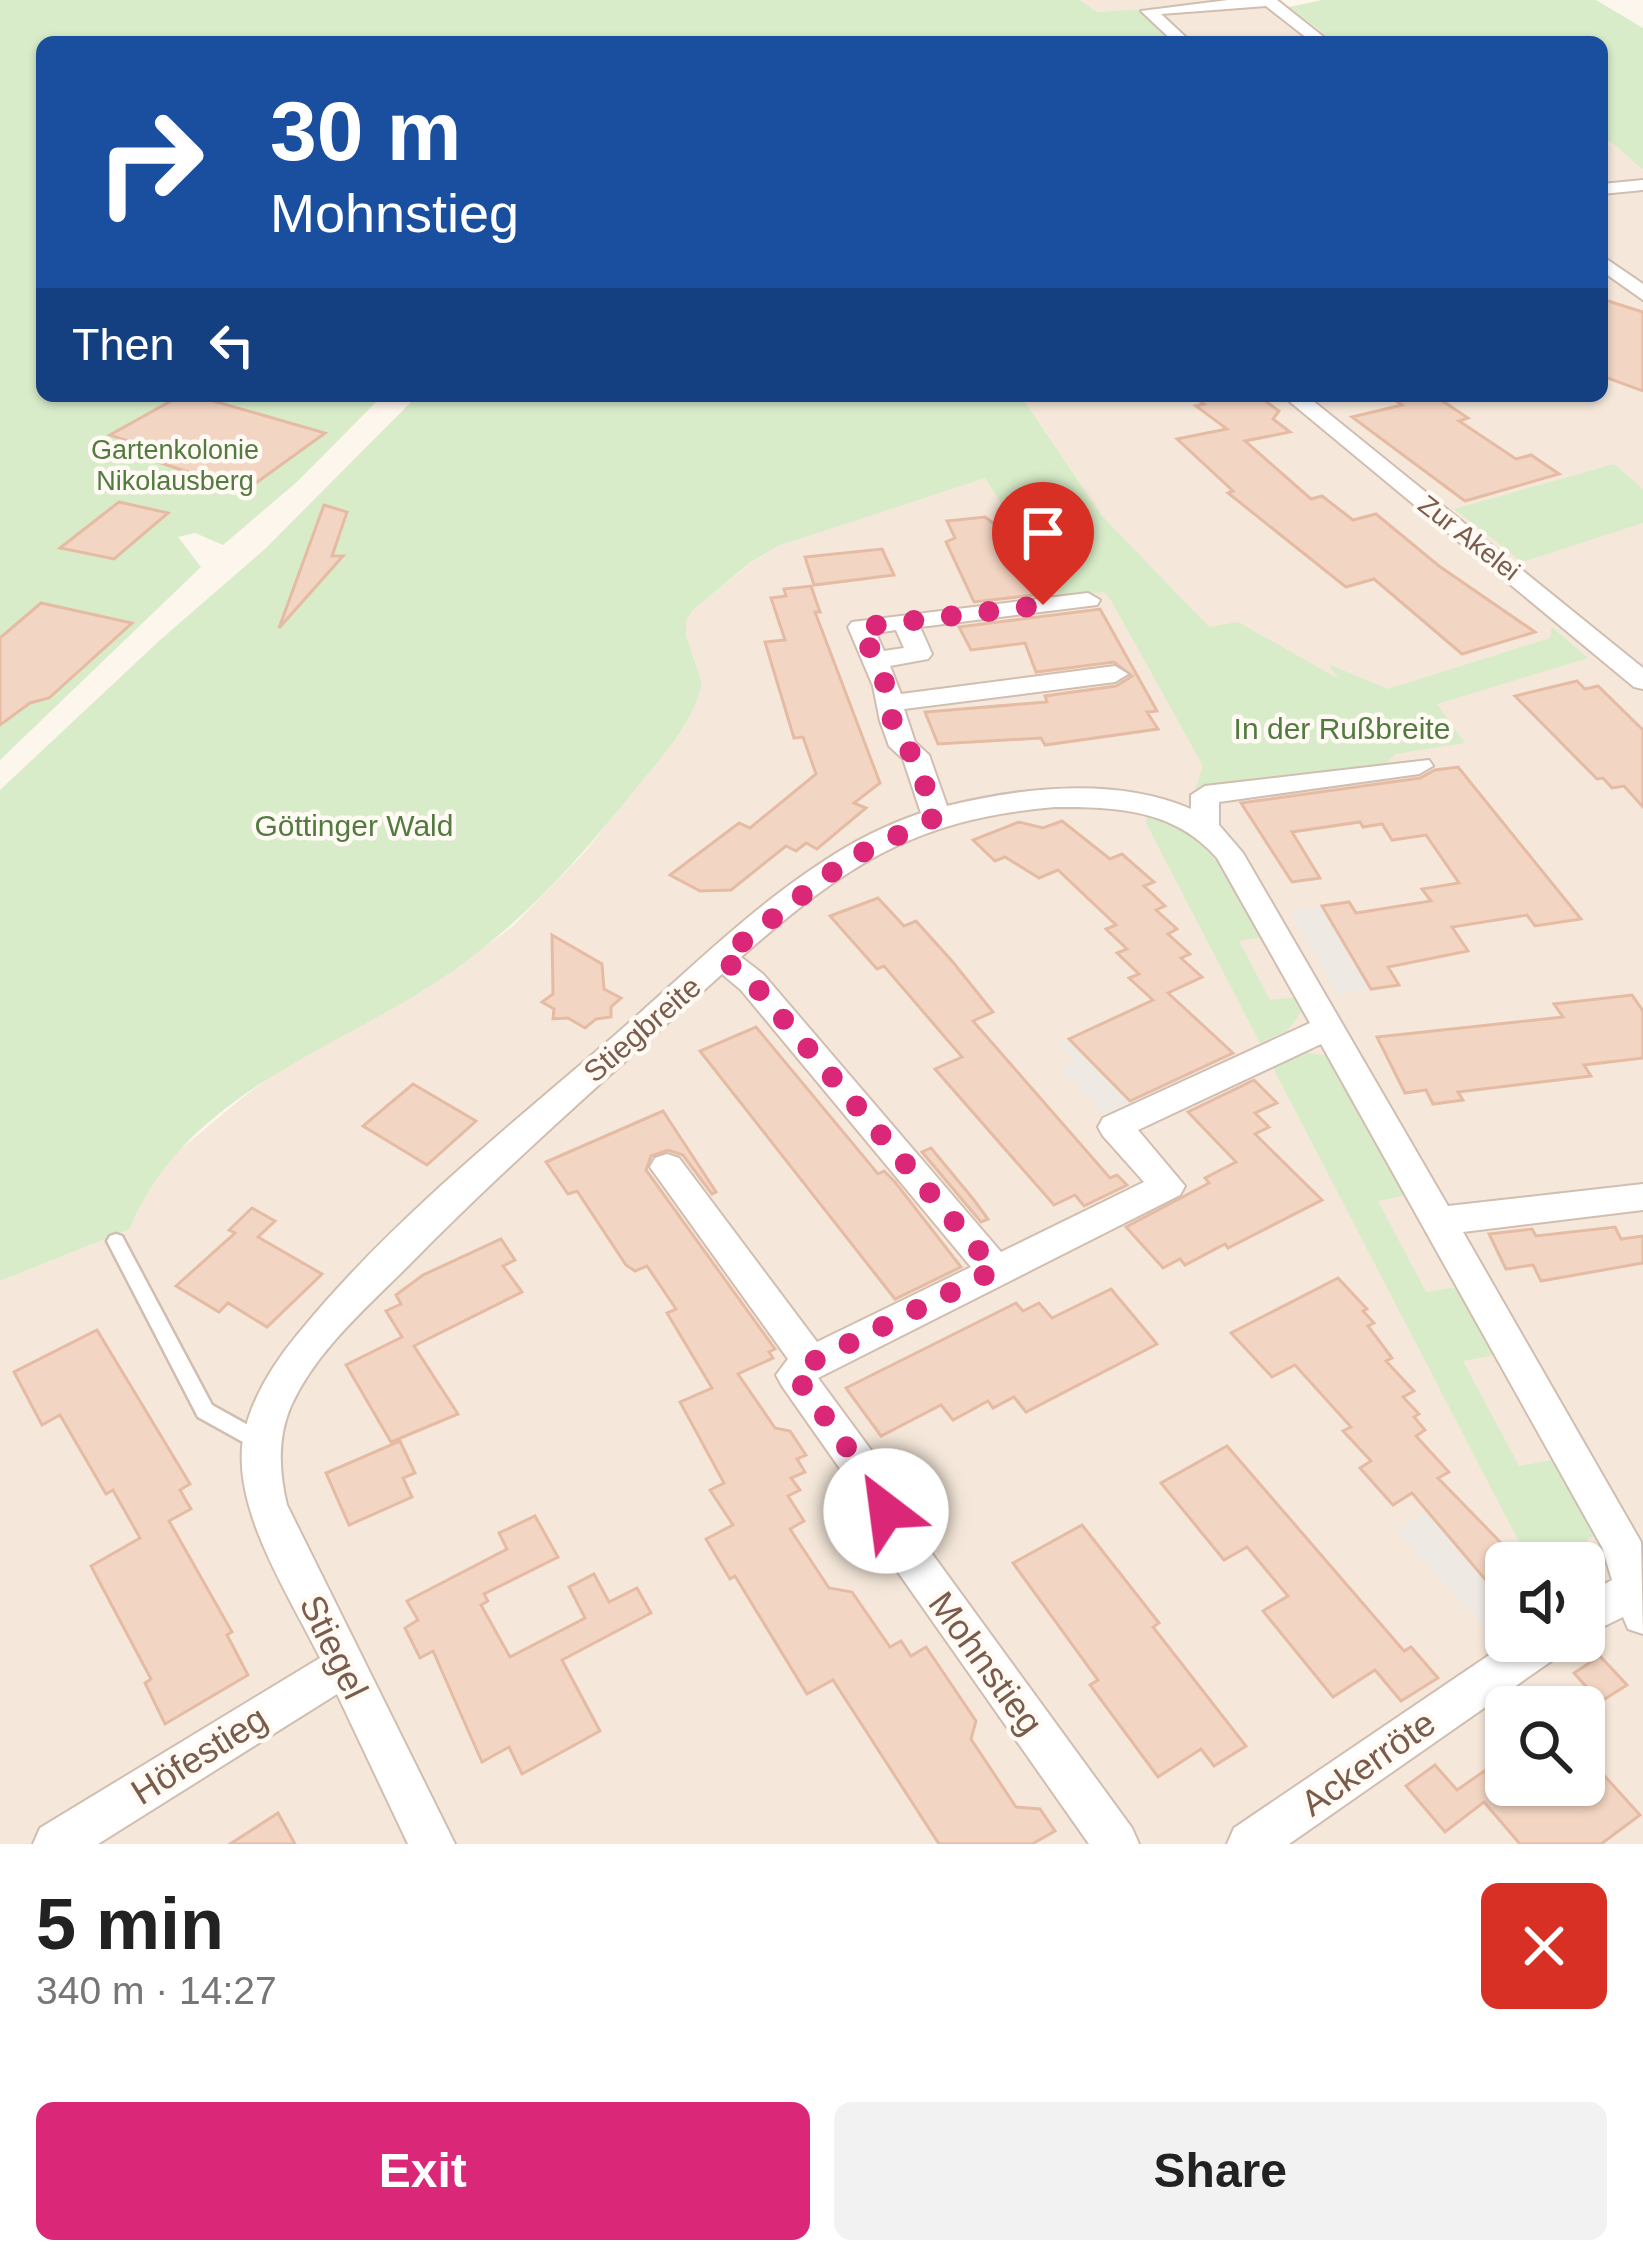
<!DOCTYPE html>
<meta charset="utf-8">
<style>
:root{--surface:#fff;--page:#f2f2f2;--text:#222;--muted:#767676;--accent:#db2777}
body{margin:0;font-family:Helvetica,sans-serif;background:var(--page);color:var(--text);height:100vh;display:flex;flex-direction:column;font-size:45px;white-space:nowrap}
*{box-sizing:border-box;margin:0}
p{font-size:39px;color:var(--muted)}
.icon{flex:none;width:66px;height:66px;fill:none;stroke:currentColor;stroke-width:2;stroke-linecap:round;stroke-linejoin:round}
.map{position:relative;height:1844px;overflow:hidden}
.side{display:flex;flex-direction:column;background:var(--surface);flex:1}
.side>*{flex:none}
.banner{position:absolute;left:36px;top:36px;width:1572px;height:366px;border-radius:18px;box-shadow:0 3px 9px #0004;background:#1a4fa0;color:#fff;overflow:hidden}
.controls{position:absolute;left:1485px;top:1542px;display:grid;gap:24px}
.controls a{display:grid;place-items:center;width:120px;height:120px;border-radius:18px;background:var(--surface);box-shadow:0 3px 9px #0004;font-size:60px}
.pin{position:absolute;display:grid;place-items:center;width:102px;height:102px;color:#fff;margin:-123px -51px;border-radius:50% 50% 50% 0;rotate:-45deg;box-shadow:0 0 12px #0007}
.pin .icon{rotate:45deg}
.me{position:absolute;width:132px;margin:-66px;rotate:330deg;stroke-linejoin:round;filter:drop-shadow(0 0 9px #0008)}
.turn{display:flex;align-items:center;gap:42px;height:252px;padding:0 36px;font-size:54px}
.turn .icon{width:156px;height:156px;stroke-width:2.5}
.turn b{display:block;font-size:84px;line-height:102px}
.then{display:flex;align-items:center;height:114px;padding:0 36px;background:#0003;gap:24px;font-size:45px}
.round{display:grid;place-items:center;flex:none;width:126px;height:126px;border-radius:18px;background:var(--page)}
.summary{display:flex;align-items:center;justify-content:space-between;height:204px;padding:0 36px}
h1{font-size:72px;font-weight:700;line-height:90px}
.cta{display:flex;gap:24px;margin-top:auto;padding:24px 36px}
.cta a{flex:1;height:138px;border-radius:18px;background:var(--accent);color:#fff;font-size:48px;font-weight:700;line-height:138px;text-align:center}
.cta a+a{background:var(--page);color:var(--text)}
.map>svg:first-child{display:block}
.residential{fill:#f5e8da;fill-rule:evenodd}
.industrial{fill:#efe9e4}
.green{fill:#d8ecc9}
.building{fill:#f3d5c3;stroke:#e6bba3;stroke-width:3}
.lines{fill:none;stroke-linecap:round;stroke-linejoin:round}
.service-casing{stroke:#d1beb0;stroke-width:5}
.minor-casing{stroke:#d1beb0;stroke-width:4}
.service{fill:#fff;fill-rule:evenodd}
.minor{fill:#fff;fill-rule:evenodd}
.route{stroke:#db2777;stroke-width:21;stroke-dasharray:0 37.8}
.labels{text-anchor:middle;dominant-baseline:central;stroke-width:9;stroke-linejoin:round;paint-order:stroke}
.far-park-label{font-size:27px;fill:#537a41;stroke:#fffaf3}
.far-street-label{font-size:27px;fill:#7a5c4d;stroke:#fffaf3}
.park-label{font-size:30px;fill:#537a41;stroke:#fffaf3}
.street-label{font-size:30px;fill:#7a5c4d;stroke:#fffaf3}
.near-street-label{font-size:36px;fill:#7a5c4d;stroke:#fffaf3}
</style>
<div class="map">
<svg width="1643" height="1844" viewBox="0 0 1643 1844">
<rect width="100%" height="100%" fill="#fdf6ec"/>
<g class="residential">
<polygon points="1080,0 1280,0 1335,42 1178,42 1141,9 1097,12"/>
<path d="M1602,141H1610L1643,170V1844H0V1281L130,1229L150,1184L168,1160L242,1098L291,1062L448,974L512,927L584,853L684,727L702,683L686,635V621L692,611L752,562L778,546L985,477L1061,597L1102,516L1021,396H1602ZM1506,1563H1584V1641H1506ZM1506,1707H1584V1785H1506Z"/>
</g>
<g class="industrial">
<polygon points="1349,902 1399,985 1338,994 1290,910"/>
<polygon points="1168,993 1234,1055 1108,1117 1060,1068 1074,1061 1058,1044"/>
<polygon points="1454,1495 1510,1563 1506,1563 1506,1623 1490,1633 1396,1530"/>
</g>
<g class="green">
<polygon points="0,0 1080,0 1097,12 1141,9 1178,42 42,42 42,396 382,396 299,480 223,545 195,533 178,537 201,567 0,760"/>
<polygon points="1322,0 1596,0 1643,28 1643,170 1610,141 1602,141 1602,42 1335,42 1289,7"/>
<path d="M417,396H1021L1102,516L1209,627L1238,622L1339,679L1328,664L1388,689L1550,638L1552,627L1588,658L1437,704L1465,743L1395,754L1385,765L1195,790L1203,766L1112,602L1104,592L1061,597L985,478L778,546L751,562L692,611L686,621V635L702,683C692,728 657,761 629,797C576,863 522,922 453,971C341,1049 184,1092 130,1229L0,1281V790L159,641L266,548Z"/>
<polygon points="1614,464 1643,489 1643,523 1522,562 1454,509"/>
<path d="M1147,817C1211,832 1233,884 1264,937L1239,941L1270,1000L1298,997L1304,1008L1287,1031L1260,1043L1146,823Z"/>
<polygon points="1294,1051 1330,1056 1407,1195 1378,1201 1426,1292 1457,1287 1495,1355 1463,1361 1519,1466 1553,1460 1594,1537 1588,1538 1580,1563 1530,1563 1271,1064"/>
</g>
<g class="building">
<polygon points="1602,299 1643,312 1643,391 1602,376"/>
<polygon points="180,396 196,396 325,433 245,491 161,463 166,460 159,457 165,454 110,435"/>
<polygon points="1193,396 1259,396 1279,411 1273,419 1290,432 1245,441 1311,499 1322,496 1353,520 1376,514 1439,566 1535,632 1462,654 1374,579 1346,587 1228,493 1233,491 1177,439 1227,429 1196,406 1204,404"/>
<polygon points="1389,396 1435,396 1468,418 1459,421 1516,459 1531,455 1559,474 1465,501 1352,417 1402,405"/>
<polygon points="119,502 168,513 114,559 60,548"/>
<polygon points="324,505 347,512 332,556 343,556 279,628"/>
<polygon points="985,517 1028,549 1011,551 1034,595 974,602 946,542 955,538 947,521"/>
<polygon points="882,549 894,575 814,585 805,557"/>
<polygon points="811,586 820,612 815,612 880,783 854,803 866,808 817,849 806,843 796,851 786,846 731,890 700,891 670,875 739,823 750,828 816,774 803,737 794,738 765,642 785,640 771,598 786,596 784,589"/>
<polygon points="41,603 132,623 49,698 30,703 0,725 0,638"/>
<polygon points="1100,609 1157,711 1147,712 1158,729 1045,745 1041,738 938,744 925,712 1047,702 1045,696 1116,686 1132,676 1114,662 1036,672 1025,643 971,650 959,627"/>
<polygon points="1577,681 1585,689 1598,686 1643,730 1643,807 1624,786 1612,788 1603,778 1597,779 1515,696"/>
<polygon points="1458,767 1581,919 1535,926 1527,915 1452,927 1468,951 1388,967 1399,985 1371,989 1322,906 1349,902 1356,913 1431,901 1422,889 1459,883 1426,835 1392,840 1382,824 1363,827 1360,822 1292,832 1320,878 1292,882 1241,803 1420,778 1435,770"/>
<polygon points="1062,821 1110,859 1122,854 1154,882 1144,886 1165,906 1156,910 1177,929 1168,934 1190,954 1181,958 1202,977 1168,993 1233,1053 1130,1101 1069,1039 1153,1000 1129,978 1139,974 1117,953 1127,949 1106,929 1116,925 1058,870 1039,878 1005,857 995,861 973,840 1019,822 1043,828"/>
<polygon points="878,898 904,926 916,921 952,961 993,1012 973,1021 1110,1178 1117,1175 1127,1185 1084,1206 1075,1195 1054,1205 935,1069 962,1057 884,966 877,969 830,916"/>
<polygon points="552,935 602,964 604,989 621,998 611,1007 611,1017 596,1019 585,1028 568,1018 553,1019 554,1009 542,1002 553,994"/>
<polygon points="1632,995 1643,1011 1643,1058 1584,1065 1591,1076 1458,1092 1463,1100 1433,1104 1426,1090 1405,1093 1377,1037 1563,1017 1554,1004"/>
<polygon points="756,1027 878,1174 884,1171 895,1182 961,1267 895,1299 700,1051"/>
<polygon points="1254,1080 1277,1103 1255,1113 1269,1127 1255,1134 1322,1200 1228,1248 1225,1244 1185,1265 1180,1259 1163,1268 1126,1227 1209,1183 1205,1178 1236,1162 1188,1112"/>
<polygon points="413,1084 476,1121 427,1165 363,1126"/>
<polygon points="663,1111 716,1192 712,1194 683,1155 668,1150 651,1156 646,1170 775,1349 769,1352 773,1358 738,1374 775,1428 790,1431 806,1455 797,1459 805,1472 791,1478 800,1490 788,1496 804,1521 790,1529 829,1588 852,1592 890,1647 901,1641 911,1656 926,1647 976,1721 971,1739 1016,1807 1040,1809 1055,1831 1032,1844 939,1844 833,1680 807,1694 735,1576 730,1579 706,1539 733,1525 710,1490 724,1483 680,1402 712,1388 667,1313 676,1309 647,1266 635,1271 626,1265 577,1191 568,1194 546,1162"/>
<polygon points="931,1148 974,1200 988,1219 981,1222 922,1152"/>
<polygon points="252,1208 275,1221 258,1237 322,1274 267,1327 228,1303 219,1312 176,1286 235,1233 229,1230"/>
<polygon points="1615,1227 1621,1239 1643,1236 1643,1263 1541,1281 1533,1265 1506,1269 1489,1234 1532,1229 1536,1236"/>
<polygon points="501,1239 515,1260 503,1266 522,1292 414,1346 458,1414 391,1442 346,1365 402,1337 386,1311 401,1304 396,1295 423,1275"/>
<polygon points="1338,1278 1367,1309 1363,1311 1374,1323 1368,1326 1392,1358 1386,1361 1414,1391 1403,1397 1419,1414 1414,1417 1425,1430 1416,1436 1449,1472 1438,1478 1506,1548 1506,1604 1412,1493 1393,1505 1360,1468 1371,1461 1343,1431 1351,1427 1295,1365 1272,1377 1231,1333"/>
<polygon points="1111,1289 1157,1344 1026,1412 1014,1397 993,1408 988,1401 953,1420 941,1405 881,1436 846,1388 1016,1303 1023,1311 1039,1303 1052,1318"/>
<polygon points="97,1330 190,1484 180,1490 191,1509 169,1521 232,1632 227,1635 248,1675 165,1724 145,1683 151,1679 91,1566 140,1538 113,1490 106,1494 60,1415 42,1425 14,1372"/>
<polygon points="400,1441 415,1473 403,1478 412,1497 349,1525 326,1473"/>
<polygon points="1227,1446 1404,1651 1411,1647 1438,1678 1401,1701 1375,1670 1333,1697 1263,1611 1288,1596 1247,1547 1224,1560 1161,1483"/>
<polygon points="535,1516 558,1557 484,1594 488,1601 481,1605 510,1657 585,1618 569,1587 594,1574 609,1602 637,1588 651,1613 562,1660 600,1731 522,1774 509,1747 482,1762 433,1651 420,1658 405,1628 418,1620 407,1601 507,1549 499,1533"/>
<polygon points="1082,1525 1159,1623 1153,1627 1246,1746 1214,1766 1201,1749 1158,1777 1090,1685 1098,1680 1013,1563"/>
<polygon points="1600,1656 1627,1685 1600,1702 1574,1673"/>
<polygon points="1506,1756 1506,1785 1584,1785 1600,1771 1640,1815 1601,1844 1520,1844 1484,1802 1445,1832 1406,1786 1435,1765 1457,1790"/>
<polygon points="278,1813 295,1844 230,1844"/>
</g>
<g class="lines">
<defs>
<polygon id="service" points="116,1234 122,1236 212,1405 266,1435 269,1441 266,1447 259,1449 252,1447 198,1417 107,1241 110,1236"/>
<g id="minor">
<polygon points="1228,0 1277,0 1330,42 1312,42 1266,6 1161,14 1191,42 1174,42 1141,11"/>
<polygon points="1643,180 1643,190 1602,194 1602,184"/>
<polygon points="1602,256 1643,284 1643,300 1602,271"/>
<polygon points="1283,396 1307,396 1643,668 1643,689 1634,687"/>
<path d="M1088,593L1100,600L1097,605L920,627L932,654L928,659L890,666L901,694L1115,666L1128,674L1115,682L904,709L915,742L929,755L947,806C1023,787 1117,777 1191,809V795L1205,786L1429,760L1433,766L1419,774L1219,802V825L1243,853L1448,1206L1643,1184V1210L1463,1232L1641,1542L1643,1634L1628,1629L1623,1617L1584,1636V1595L1612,1580L1602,1547L1321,1044L1138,1130L1185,1186L1180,1195L818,1378L885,1469L914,1529L1132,1828L1139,1844H1089L886,1555L857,1493L782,1386L776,1375L788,1359L650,1167L655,1158L667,1154L679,1158L817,1342L971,1267L741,990L722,974C616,1070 508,1164 408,1266C366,1308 316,1351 291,1406C277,1438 279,1472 287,1505L455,1844H408L337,1694L98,1844H33L40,1828L320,1658C289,1595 232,1510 243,1439C250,1401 273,1364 297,1335C388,1223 506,1129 614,1036C683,976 747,911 824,861C854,841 886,825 921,813L903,759L889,746L880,721L873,686L848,627L852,622ZM896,630L904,648L884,651L876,633ZM1055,807C1117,807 1174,809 1217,858L1310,1023L1103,1118L1098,1127L1103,1136L1144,1182L1001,1252L763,974L741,957C846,865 913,819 1055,807Z"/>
<polygon points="1510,1641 1566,1641 1560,1655 1289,1844 1227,1844 1234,1828"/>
</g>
</defs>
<use href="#service" class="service-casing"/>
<use href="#minor" class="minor-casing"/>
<use href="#service" class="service"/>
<use href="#minor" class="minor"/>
</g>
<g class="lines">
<polyline class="route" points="886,1511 871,1481 795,1375 812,1362 995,1270 752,982 722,958 849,859 936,817 914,755 903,746 892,719 886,686 861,627 1043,605"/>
</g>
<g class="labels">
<g class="far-park-label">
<text x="175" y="450">Gartenkolonie<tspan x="175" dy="31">Nikolausberg</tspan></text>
</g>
<g class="far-street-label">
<text transform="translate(1469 538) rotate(38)">Zur Akelei</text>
</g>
<g class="park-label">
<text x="1342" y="728">In der Rußbreite</text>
<text x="354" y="825">Göttinger Wald</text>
</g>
<g class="street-label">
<text transform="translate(642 1029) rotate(-41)">Stiegbreite</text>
</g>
<g class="near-street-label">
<text transform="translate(334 1647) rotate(64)">Stiegel</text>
<text transform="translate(986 1663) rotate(54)">Mohnstieg</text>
<text transform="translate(199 1755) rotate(-32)">Höfestieg</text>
<text transform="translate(1368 1763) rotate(-35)">Ackerröte</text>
</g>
</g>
</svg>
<div class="controls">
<a><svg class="icon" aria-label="sound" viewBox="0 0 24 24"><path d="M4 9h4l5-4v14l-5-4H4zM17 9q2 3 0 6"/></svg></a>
<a><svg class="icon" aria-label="search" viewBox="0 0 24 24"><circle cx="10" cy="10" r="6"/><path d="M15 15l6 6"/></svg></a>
</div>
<div class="pin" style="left:1043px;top:605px;background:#d93025"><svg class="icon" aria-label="arrive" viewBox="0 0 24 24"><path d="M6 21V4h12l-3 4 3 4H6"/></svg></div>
<svg class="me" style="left:886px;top:1511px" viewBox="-20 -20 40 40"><circle r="19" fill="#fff"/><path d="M0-13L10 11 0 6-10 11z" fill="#db2777"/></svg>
<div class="banner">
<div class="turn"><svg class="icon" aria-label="right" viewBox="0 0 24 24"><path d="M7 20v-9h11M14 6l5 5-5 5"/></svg><div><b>30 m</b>Mohnstieg</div></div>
<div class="then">Then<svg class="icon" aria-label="left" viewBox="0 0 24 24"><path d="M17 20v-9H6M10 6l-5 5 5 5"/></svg></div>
</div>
</div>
<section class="side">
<div class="summary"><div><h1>5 min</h1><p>340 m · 14:27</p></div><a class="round" style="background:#d93025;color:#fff"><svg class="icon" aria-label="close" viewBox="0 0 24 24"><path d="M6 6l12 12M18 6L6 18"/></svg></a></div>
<div class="cta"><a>Exit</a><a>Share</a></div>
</section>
